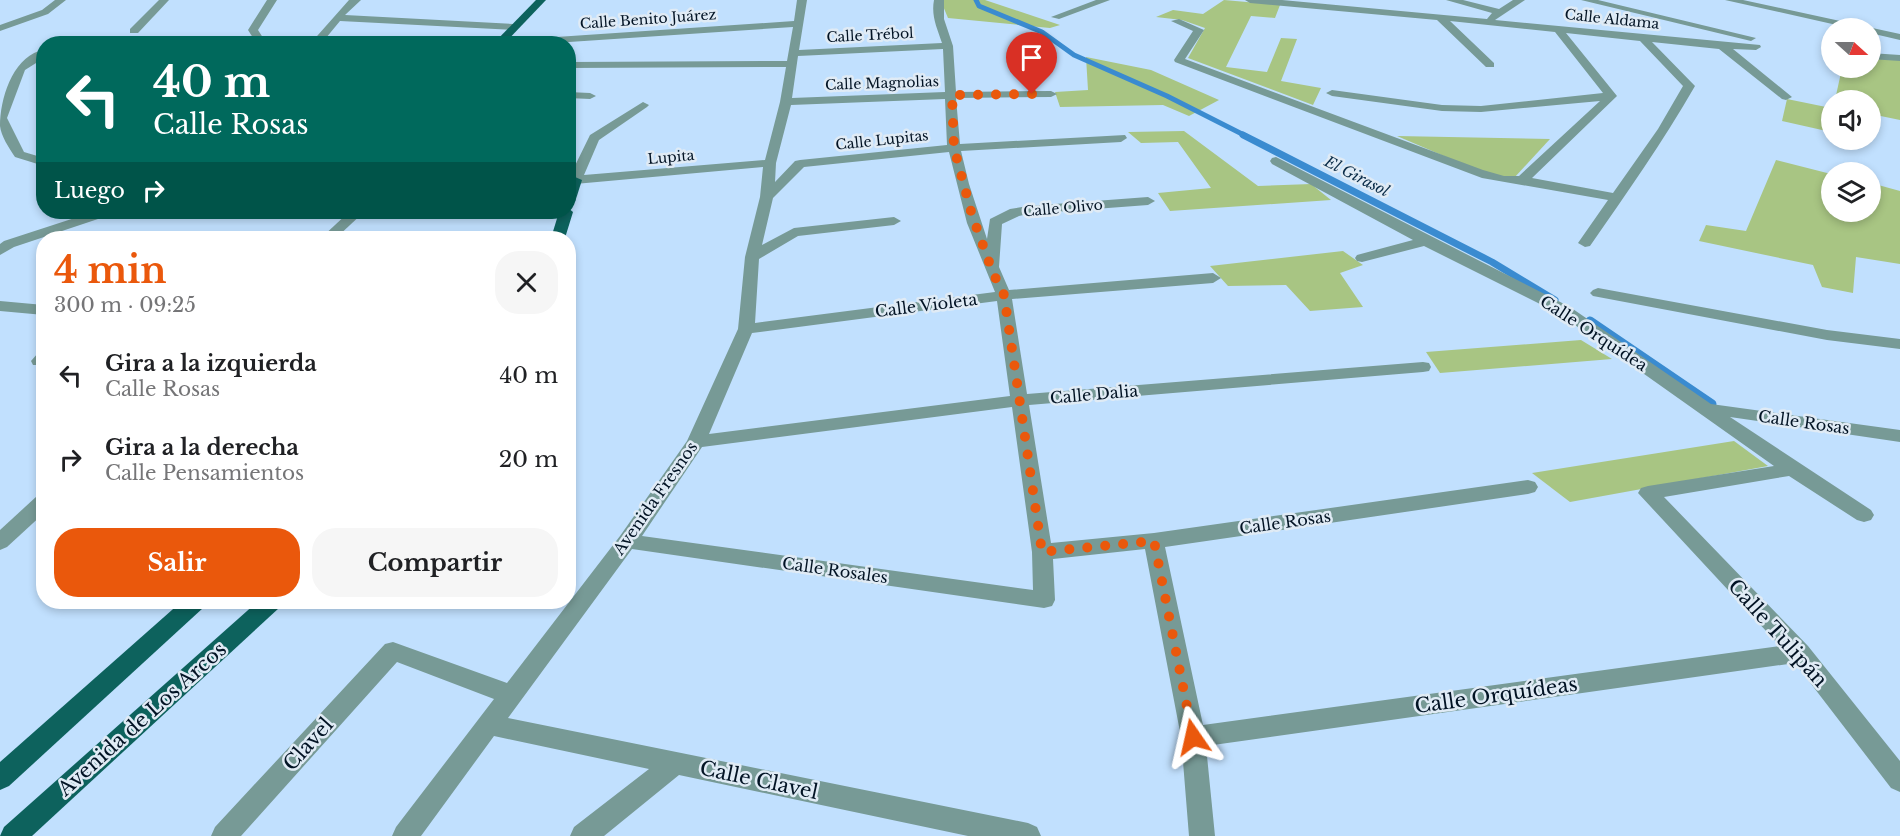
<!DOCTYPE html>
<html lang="es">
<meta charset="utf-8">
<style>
:root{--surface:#fff;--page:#f6f6f6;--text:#202124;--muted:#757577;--accent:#ea580c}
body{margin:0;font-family:"Libre Baskerville",serif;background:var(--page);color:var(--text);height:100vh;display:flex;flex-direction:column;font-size:22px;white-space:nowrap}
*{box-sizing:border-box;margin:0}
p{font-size:20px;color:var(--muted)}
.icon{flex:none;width:33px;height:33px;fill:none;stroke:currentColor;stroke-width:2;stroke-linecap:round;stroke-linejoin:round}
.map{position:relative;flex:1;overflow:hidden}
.panel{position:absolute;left:36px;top:231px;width:540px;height:378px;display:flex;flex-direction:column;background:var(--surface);border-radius:24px;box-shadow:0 3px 9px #0003}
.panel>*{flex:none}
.top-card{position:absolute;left:36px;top:36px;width:540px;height:183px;border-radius:24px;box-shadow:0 3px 9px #0003;background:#00695c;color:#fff;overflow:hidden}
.needle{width:39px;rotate:111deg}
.buttons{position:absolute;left:1821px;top:18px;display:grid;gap:12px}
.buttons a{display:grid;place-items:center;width:60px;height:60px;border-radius:50%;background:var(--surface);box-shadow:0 3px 9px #0003;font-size:30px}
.pin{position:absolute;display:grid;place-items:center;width:51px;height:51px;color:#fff;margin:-62px -26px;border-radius:50% 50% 50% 0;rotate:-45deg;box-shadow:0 0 6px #0007}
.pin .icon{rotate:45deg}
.me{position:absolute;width:66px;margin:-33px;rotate:349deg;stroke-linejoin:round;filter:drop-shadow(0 0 4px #0008)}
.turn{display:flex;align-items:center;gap:21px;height:126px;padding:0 18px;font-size:27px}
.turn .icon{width:78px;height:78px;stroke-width:2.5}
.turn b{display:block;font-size:42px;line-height:51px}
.then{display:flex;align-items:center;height:57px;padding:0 18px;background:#0003;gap:12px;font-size:22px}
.round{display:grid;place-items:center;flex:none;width:63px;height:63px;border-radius:24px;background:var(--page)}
.summary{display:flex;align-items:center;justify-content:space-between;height:102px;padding:0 18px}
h1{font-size:36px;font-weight:700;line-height:45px;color:var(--accent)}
.button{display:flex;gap:12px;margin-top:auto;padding:12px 18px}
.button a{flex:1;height:69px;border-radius:24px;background:var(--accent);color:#fff;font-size:24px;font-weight:700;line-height:69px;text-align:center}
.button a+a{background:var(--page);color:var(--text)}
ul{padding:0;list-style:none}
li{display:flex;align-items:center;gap:18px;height:84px;padding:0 18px}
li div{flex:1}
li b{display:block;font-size:22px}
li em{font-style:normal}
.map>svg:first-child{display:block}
.green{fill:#a8c583}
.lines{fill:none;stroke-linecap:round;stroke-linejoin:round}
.stream-far2{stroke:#3a8bd0;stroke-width:5}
.stream-far1{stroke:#3a8bd0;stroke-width:7}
.stream{stroke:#3a8bd0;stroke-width:9}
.minor{fill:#779a96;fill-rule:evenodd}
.major{fill:#0d625d;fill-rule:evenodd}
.route{stroke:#ea580c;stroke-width:10;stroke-dasharray:0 18}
.labels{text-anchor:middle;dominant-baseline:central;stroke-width:5;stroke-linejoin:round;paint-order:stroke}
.far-street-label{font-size:14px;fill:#021324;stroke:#e0ebf5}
.far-water-label{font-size:15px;font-style:italic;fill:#092b47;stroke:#e0ebf5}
.street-label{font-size:16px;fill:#021324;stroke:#e0ebf5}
.near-street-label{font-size:20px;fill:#021324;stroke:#e0ebf5}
</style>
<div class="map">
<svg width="1900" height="836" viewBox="0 0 1900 836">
<rect width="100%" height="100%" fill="#c1e0fe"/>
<g class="green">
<polygon points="944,0 985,0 1060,25 1050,28 948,18 943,6"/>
<polygon points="1224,0 1280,5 1275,18 1251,16 1226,67 1267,72 1281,38 1297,39 1281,81 1321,88 1313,105 1188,58 1205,28 1182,20 1156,17 1173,10 1203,14"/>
<polygon points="1086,57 1151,70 1219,100 1189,116 1163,105 1060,107 1055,92 1088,90"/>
<polygon points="1871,57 1900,60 1900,120 1871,114 1870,100 1835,100 1842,68 1870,68"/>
<polygon points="1787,99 1831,108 1831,132 1782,121"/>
<polygon points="1184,131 1258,186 1311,184 1331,200 1170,211 1158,193 1211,188 1178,142 1141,143 1128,132"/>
<polygon points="1397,136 1550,139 1514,178 1486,174"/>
<polygon points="1776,160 1831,174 1832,212 1870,212 1871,183 1900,191 1900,264 1856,257 1853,293 1822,287 1813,265 1699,241 1706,225 1746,231"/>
<polygon points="1343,251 1363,265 1340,273 1363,307 1310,311 1286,285 1228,286 1210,266"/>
<polygon points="1581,340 1612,359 1440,373 1426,352"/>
<polygon points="1734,441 1768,466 1570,502 1532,473"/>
</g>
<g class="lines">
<polyline class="stream-far2" points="976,0 979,6 1042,32 1074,55 1167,96 1246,136"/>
<polyline class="stream-far1" points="1243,135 1492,262 1555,300"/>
<polyline class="stream" points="1590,321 1712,404"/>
<g class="minor">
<polygon points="55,0 66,0 48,14 0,31 0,25 42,10"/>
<polygon points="159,0 169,0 138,33 130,33 130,29"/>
<polygon points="267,0 277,0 258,30 267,44 257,44 248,30"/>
<polygon points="349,0 361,0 345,15 513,24 518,27 513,30 340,21 321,44 310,44"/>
<path d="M797,0H807L799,50L942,43C937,28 931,16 934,0H944V19L953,46L956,92L1051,91L1057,94L1051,97L956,98L960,144L1125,135L1127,138L1121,142L961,151L969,184L987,239L990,219L1010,209L1028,206L1148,197L1155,201L1148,205L1028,214L1019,216L1002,224L999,267L1009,290L1213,273L1221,278L1213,283L1012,299L1027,394L1423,362L1429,363L1431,367L1429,371L1423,372L1029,405L1051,543L1154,533L1528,480L1535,482L1538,487L1535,492L1528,494L1165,547L1203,725L1780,646L1638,493L1641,488L1648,486L1774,466L1558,313L1424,246L1362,262L1357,261L1355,258L1357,255L1413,240L1272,164L1270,161L1272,158L1276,157L1570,307L1711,404L1900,430V442L1730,417L1871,510L1874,515L1871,520L1864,522L1857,520L1789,476L1664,497L1808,646L1900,761V792L1891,788L1795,663L1206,746L1215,836H1189L1181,737L1145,549L1053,559L1055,600L1052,606L1044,608L632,549L508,718L1028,823L1037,827L1041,836H968L679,775L604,836H570L574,827L649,769L494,736L421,836H392L396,827L494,699L397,662L241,836H211L215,827L385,644L393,642L507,683L620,536L687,441L738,329L745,257L760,197L763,167L575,184L568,180L590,135L643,102L649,105L647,107L599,140L584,175L765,160L780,102L786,67L568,68V62L787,61L793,27L539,44H494L495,41L794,21ZM943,49L945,92L792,98L798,56ZM945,99L947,145L800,160L795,161L775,182L776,163L791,105ZM949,152L967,223L995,292L755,323L759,259L798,236L894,225L901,221L894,217L794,228L762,245L773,198L804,167ZM997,301L1010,396L709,434L752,333ZM1012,407L1032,552L1033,590L642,536L702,447Z"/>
<polygon points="1096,0 1110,0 1059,19 1051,17"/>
<path d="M1245,0H1282L1487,19L1492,13L1446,0H1463L1499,9L1513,0H1525L1495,20L1760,45L1761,47L1756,50L1733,49L1792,97L1786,100L1782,99L1719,49L1652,42L1695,86C1663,142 1626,194 1590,246L1585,247L1578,243L1608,200L1482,178L1175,62L1174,60L1193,31L1171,21L1179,19L1204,30L1185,59L1483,170L1504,176H1519L1600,101L1481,112L1442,111L1332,96L1326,93L1332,90L1442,105L1481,106L1603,93L1555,32L1450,21L1494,63V67H1486L1437,20L1250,3ZM1566,33L1640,41L1683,86L1658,129L1613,193L1532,178L1617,96Z"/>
<polygon points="1581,0 1598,0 1756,38 1751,41"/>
<polygon points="1725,0 1743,0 1900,34 1900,40 1870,33 1870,28 1850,28"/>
<path d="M39,51L44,52V58L25,70L7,118L24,152L44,158V166L15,157C9,148 1,136 0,126C0,99 12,60 39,51Z"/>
<polygon points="1870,53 1900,55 1900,61 1870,59"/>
<polygon points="568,92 590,93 596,96 590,99 568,98"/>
<polygon points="93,212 112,212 110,215 14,247 0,255 0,244 4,241"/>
<polygon points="349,212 364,212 336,238 321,238"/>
<polygon points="1598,288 1827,330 1900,339 1900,349 1827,340 1593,296 1590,293 1593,290"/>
<polygon points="0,301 44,305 44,315 0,311"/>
<polygon points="44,352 44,365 33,365 31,361 38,353"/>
<polygon points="44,494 44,513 7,547 0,550 0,530 37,496"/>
</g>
<g class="major">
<polygon points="536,0 546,0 504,44 493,44"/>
<polygon points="568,174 582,180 575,202 568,206"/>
<polygon points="568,208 573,212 565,238 551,238 559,212 568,212"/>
<polygon points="181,602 206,602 203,608 9,786 0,790 0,762"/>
<polygon points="257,602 282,602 279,608 32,836 0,836 4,827"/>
</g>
</g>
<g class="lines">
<polyline class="route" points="1032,94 952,95 954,148 972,215 993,273 1004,295 1042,552 1154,541 1193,737"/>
</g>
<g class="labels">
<g class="far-street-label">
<text transform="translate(648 19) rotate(-4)">Calle Benito Juárez</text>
<text transform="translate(1612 19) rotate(6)">Calle Aldama</text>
<text transform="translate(870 35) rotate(-3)">Calle Trébol</text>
<text transform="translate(882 83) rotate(-2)">Calle Magnolias</text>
<text transform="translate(882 140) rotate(-6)">Calle Lupitas</text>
<text transform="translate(671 157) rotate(-5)">Lupita</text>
<text transform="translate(1063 208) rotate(-5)">Calle Olivo</text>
</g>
<g class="far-water-label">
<text transform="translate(1357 176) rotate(27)">El Girasol</text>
</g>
<g class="street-label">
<text transform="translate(926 305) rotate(-7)">Calle Violeta</text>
<text transform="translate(1594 333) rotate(33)">Calle Orquídea</text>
<text transform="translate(1094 394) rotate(-5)">Calle Dalia</text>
<text transform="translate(1804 422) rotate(8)">Calle Rosas</text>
<text transform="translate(655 498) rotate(-55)">Avenida Fresnos</text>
<text transform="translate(1285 522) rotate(-8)">Calle Rosas</text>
<text transform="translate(835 570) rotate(8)">Calle Rosales</text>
</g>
<g class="near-street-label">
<text transform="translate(1778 633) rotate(48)">Calle Tulipán</text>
<text transform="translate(1496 695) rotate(-8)">Calle Orquídeas</text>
<text transform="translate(142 719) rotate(-42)">Avenida de Los Arcos</text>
<text transform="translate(308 744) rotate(-48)">Clavel</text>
<text transform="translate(759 780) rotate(12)">Calle Clavel</text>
</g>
</g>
</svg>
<div class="buttons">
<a><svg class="needle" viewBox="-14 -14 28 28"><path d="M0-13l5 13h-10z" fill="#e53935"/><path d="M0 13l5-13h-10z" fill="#757577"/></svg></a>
<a><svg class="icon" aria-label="sound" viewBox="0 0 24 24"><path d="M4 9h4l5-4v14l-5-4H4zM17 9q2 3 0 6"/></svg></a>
<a><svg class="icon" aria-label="layers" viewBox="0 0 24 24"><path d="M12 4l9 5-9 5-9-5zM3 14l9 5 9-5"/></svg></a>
</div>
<div class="pin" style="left:1032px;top:94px;background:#d93025"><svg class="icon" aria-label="arrive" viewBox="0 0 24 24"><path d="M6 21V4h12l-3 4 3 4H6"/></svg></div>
<svg class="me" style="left:1193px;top:737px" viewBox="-20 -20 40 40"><path d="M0-17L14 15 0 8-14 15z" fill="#ea580c" stroke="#fff" stroke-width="4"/></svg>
<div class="top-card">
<div class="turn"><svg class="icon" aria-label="left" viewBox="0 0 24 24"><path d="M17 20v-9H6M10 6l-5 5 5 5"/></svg><div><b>40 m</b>Calle Rosas</div></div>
<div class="then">Luego<svg class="icon" aria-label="right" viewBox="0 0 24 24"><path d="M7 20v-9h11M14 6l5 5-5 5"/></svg></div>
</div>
<section class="panel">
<div class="summary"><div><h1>4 min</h1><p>300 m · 09:25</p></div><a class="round"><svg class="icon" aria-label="close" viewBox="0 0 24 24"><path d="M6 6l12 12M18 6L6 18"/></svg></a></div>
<ul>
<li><svg class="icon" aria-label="left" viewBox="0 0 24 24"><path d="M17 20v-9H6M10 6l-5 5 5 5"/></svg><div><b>Gira a la izquierda</b><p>Calle Rosas</p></div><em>40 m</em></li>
<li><svg class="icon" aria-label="right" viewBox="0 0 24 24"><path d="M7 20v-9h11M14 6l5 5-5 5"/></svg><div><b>Gira a la derecha</b><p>Calle Pensamientos</p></div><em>20 m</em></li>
</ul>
<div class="button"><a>Salir</a><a>Compartir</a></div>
</section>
</div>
